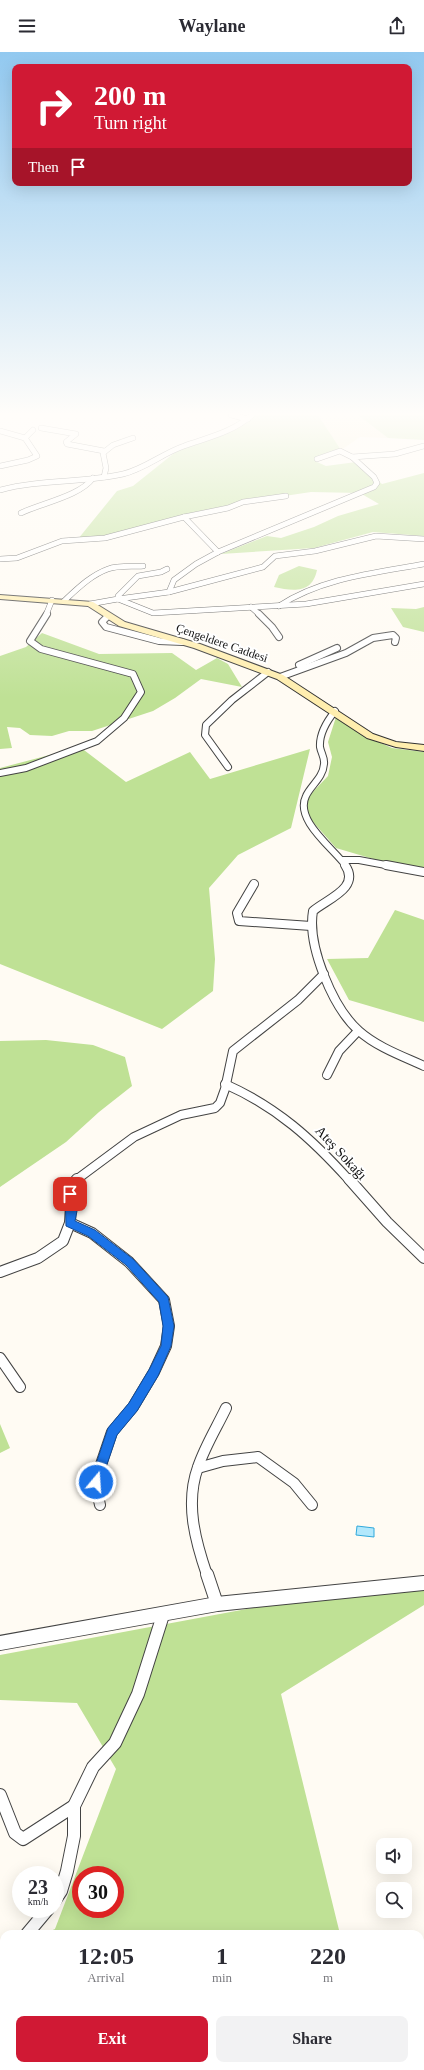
<!DOCTYPE html>
<meta charset="utf-8">
<style>
:root{--surface:#fff;--page:#f2f2f3;--text:#2b2b33;--muted:#7c7c81;--accent:#d01934}
body{margin:0;font-family:Georgia,serif;background:var(--page);color:var(--text);height:100vh;display:flex;flex-direction:column;font-size:15px;white-space:nowrap}
*{box-sizing:border-box;margin:0}
p{font-size:13px;color:var(--muted)}
.icon{flex:none;width:22px;height:22px;fill:none;stroke:currentColor;stroke-width:2;stroke-linecap:round;stroke-linejoin:round}
.map{position:relative;flex:1;overflow:hidden}
.drawer{position:absolute;left:0px;top:1878px;width:424px;height:140px;display:flex;flex-direction:column;background:var(--surface);border-radius:12px 12px 0 0;box-shadow:0 4px 16px #0002}
.drawer>*{flex:none}
.guide{position:absolute;left:12px;top:12px;width:400px;height:122px;border-radius:8px;box-shadow:0 4px 16px #0002;background:#d01934;color:#fff;overflow:hidden}
.fabs{position:absolute;left:376px;top:1786px;display:grid;gap:8px}
.fabs a{display:grid;place-items:center;width:36px;height:36px;border-radius:8px;background:var(--surface);box-shadow:0 4px 16px #0002;font-size:20px}
.speed{position:absolute;left:12px;top:1814px;display:flex;gap:8px;font-size:20px;font-weight:700;text-align:center}
.speed>*{display:grid;place-content:center;width:52px;height:52px;border-radius:50%;background:var(--surface);box-shadow:0 4px 16px #0002;line-height:1}
.speed small{font-size:10px;font-weight:400}
.speed .limit{border:6px solid #d22;background:#fff;color:#111}
.pin{position:absolute;display:grid;place-items:center;width:34px;height:34px;color:#fff;margin:-17px;border-radius:8px;box-shadow:0 2px 6px #0006}
.me{position:absolute;width:44px;margin:-22px;rotate:18deg;stroke-linejoin:round;filter:drop-shadow(0 0 3px #0008)}
.turn{display:flex;align-items:center;gap:14px;height:84px;padding:0 16px;font-size:18px}
.turn .icon{width:52px;height:52px;stroke-width:2.5}
.turn b{display:block;font-size:28px;line-height:34px}
.then{display:flex;align-items:center;height:38px;padding:0 16px;background:#0003;gap:8px;font-size:15px}
.eta{display:flex;justify-content:space-evenly;align-items:center;height:68px;text-align:center}
.eta b{font-size:24px;font-weight:800;line-height:28px}
.button{display:flex;gap:8px;margin-top:auto;padding:8px 16px}
.button a{flex:1;height:46px;border-radius:8px;background:var(--accent);color:#fff;font-size:16px;font-weight:800;line-height:46px;text-align:center}
.button a+a{background:var(--page);color:var(--text)}
header{display:flex;justify-content:space-between;align-items:center;height:52px;padding:0 16px;background:var(--surface);font-size:18px;font-weight:800}
.map>svg:first-child{display:block}
.farmland{fill:#f9f1cf}
.forest{fill:#bfe195;fill-rule:evenodd}
.water{fill:#b2e8fc;stroke:#31a9db}
.lines{fill:none;stroke-linecap:round;stroke-linejoin:round}
.minor-far4-casing{stroke:#434343;stroke-width:6}
.minor-far3-casing{stroke:#434343;stroke-width:8}
.minor-far2-casing{stroke:#434343;stroke-width:10}
.minor-far1-casing{stroke:#434343;stroke-width:12}
.minor-casing{stroke:#434343;stroke-width:14}
.tertiary-casing{stroke:#434343;stroke-width:16}
.secondary-casing{stroke:#323232;stroke-width:2}
.minor-far4{stroke:#fff;stroke-width:5}
.minor-far3{stroke:#fff;stroke-width:6}
.minor-far2{stroke:#fff;stroke-width:8}
.minor-far1{stroke:#fff;stroke-width:10}
.minor{stroke:#fff;stroke-width:12}
.tertiary{stroke:#fff;stroke-width:14}
.secondary{fill:#ffeeae;fill-rule:evenodd}
.route{fill:#1a73e8;stroke:#114b97}
.labels{text-anchor:middle;dominant-baseline:central;stroke-width:4;stroke-linejoin:round;paint-order:stroke}
.far-street-label{font-size:12px;fill:#101010;stroke:#fff}
.street-label{font-size:14px;fill:#101010;stroke:#fff}
</style>
<header><svg class="icon" aria-label="menu" viewBox="0 0 24 24"><path d="M4 6h16M4 12h16M4 18h16"/></svg>Waylane<svg class="icon" aria-label="share" viewBox="0 0 24 24"><path d="M12 15V3M7 8l5-5 5 5M5 13v7h14v-7"/></svg></header>
<div class="map">
<svg width="424" height="2018" viewBox="0 0 424 2018">
<rect width="100%" height="100%" fill="#fffbf3"/>
<polygon class="farmland" points="318,363 358,363 388,386 360,385 341,398"/>
<g class="forest">
<polygon points="225,363 318,363 341,398 317,410 326,414 356,410 382,432 424,421 424,484 373,480 314,496 221,502 267,484 281,486 314,475 338,464 379,452 360,441 311,440 250,449 108,485 78,487 117,439 133,434 178,398 240,369"/>
<polygon points="358,363 424,363 424,388 388,386"/>
<path d="M299,514L317,518C312,542 293,539 274,535L279,523Z"/>
<polygon points="424,555 424,580 403,575 391,556 416,557"/>
<polygon points="42,581 99,602 172,601 196,618 217,606 228,612 242,635 201,627 175,646 153,659 92,679 69,679 52,684 30,683 20,676 7,675 12,696 0,697 0,604 26,595"/>
<polygon points="336,665 363,683 392,696 424,700 424,816 380,809 336,796 306,762 307,746 328,724 332,705 328,690"/>
<polygon points="80,695 126,730 190,700 210,727 310,697 291,776 238,803 209,836 215,907 213,939 162,977 0,912 0,716"/>
<polygon points="395,858 424,868 424,970 349,948 327,907 368,906"/>
<polygon points="46,988 93,993 125,1005 132,1034 99,1060 66,1090 0,1135 0,989"/>
<polygon points="0,1372 10,1396 0,1401"/>
<path d="M424,1524V1553L281,1642L340,1882H44L55,1877L116,1717L77,1651L0,1648V1603ZM81,1823H115V1857H81Z"/>
<polygon points="4,1899 4,2014 365,2014 365,2018 0,2018 0,1901"/>
</g>
<polygon class="water" points="357,1474 374,1476 374,1485 356,1483"/>
<g class="lines">
<defs>
<g id="minor-far4">
<polyline points="231,363 248,367"/>
<polyline points="41,376 76,382 66,390 67,392 104,399"/>
<polyline points="0,379 25,386"/>
<polyline points="317,407 340,399 352,405"/>
<polyline points="0,414 28,408 37,404 25,386 33,378"/>
<polyline points="104,425 106,416 103,401 113,393 133,386"/>
<path d="M0,438C41,427 83,431 123,422C145,417 163,401 184,394C209,385 231,381 252,363"/>
<path d="M21,461C42,451 80,444 93,426"/>
<polyline points="184,465 218,500"/>
<polyline points="0,507 17,506 62,489 105,486 184,465 228,456 243,450 286,444"/>
<polyline points="169,540 263,515 275,504 315,499 376,484 424,487"/>
<polyline points="118,547 169,540 174,528 196,512 218,500 374,435 377,431 374,425 352,405 395,402 424,394"/>
<polyline points="118,547 118,544 138,524 161,520 167,517"/>
<path d="M64,549C77,537 91,523 108,517C119,513 132,515 143,514"/>
<polyline points="90,552 118,547 153,561 306,552 424,532"/>
<path d="M279,554C322,526 374,521 424,512"/>
<polyline points="251,555 260,563"/>
<polyline points="46,563 52,548"/>
</g>
<g id="minor-far3">
<polyline points="259,562 272,575 279,585"/>
<polyline points="108,564 102,570 106,575 159,589 182,590"/>
<polyline points="299,613 337,596"/>
<polyline points="280,625 346,601 373,586 393,583 396,586 395,590"/>
<path d="M335,659C327,669 319,681 320,695C321,701 325,706 324,712C323,726 311,733 306,744C294,768 333,796 346,814"/>
<polyline points="228,715 205,683 206,673 232,648 268,620"/>
<polyline points="0,721 26,716 97,689 124,666 141,640 133,622 41,597 30,589 47,562"/>
<polyline points="343,808 359,808 391,814"/>
</g>
<g id="minor-far2">
<path d="M345,813C361,836 327,847 313,859C307,894 333,956 359,979C377,995 402,1004 424,1014"/>
<polyline points="386,813 424,820"/>
<polyline points="254,832 237,861 239,869 311,874"/>
<polyline points="327,1023 339,999 358,979"/>
<path d="M225,1032C277,1055 312,1087 349,1128"/>
<polyline points="76,1128 134,1085 181,1063 215,1056 220,1051 225,1037 233,999 298,948 324,922"/>
</g>
<g id="minor-far1">
<polyline points="349,1127 387,1170 424,1206"/>
<polyline points="70,1171 92,1181 129,1210 164,1248 169,1274 166,1294 154,1320 133,1355 112,1380 95,1430 100,1453"/>
<polyline points="0,1220 38,1206 63,1189 70,1171 72,1133 77,1127"/>
<polyline points="0,1306 20,1335"/>
<polyline points="198,1416 223,1409 258,1405 294,1431 312,1453"/>
<path d="M207,1523C195,1488 185,1451 198,1415C205,1394 217,1375 226,1356"/>
</g>
<g id="minor">
<polyline points="207,1522 217,1552"/>
<polyline points="0,1743 15,1781 23,1787 74,1754"/>
<polyline points="55,1848 61,1839 67,1819 74,1784 74,1754 93,1715 115,1691 138,1642 163,1563"/>
<polyline points="27,1882 48,1857"/>
<polyline points="0,1907 4,1903"/>
</g>
<polyline id="tertiary" points="0,1591 217,1552 424,1531"/>
<polygon id="secondary" points="0,543 93,550 125,570 200,592 283,623 373,682 396,690 424,693 424,699 396,695 367,686 277,627 194,596 119,574 88,554 0,547"/>
</defs>
<use href="#minor-far4" class="minor-far4-casing"/>
<use href="#minor-far3" class="minor-far3-casing"/>
<use href="#minor-far2" class="minor-far2-casing"/>
<use href="#minor-far1" class="minor-far1-casing"/>
<use href="#minor" class="minor-casing"/>
<use href="#tertiary" class="tertiary-casing"/>
<use href="#secondary" class="secondary-casing"/>
<use href="#minor-far4" class="minor-far4"/>
<use href="#minor-far3" class="minor-far3"/>
<use href="#minor-far2" class="minor-far2"/>
<use href="#minor-far1" class="minor-far1"/>
<use href="#minor" class="minor"/>
<use href="#tertiary" class="tertiary"/>
<use href="#secondary" class="secondary"/>
</g>
<linearGradient id="sky" x2="0" y2="1"><stop stop-color="#92c9f0"/><stop offset="0.56" stop-color="#fffdfa"/><stop offset="1" stop-color="#fffdfa" stop-opacity="0"/></linearGradient>
<rect width="424" height="646" fill="url(#sky)"/>
<polygon class="route" points="70,1138 75,1142 77,1159 75,1169 95,1178 133,1207 168,1245 174,1274 171,1294 158,1324 137,1359 117,1383 101,1430 100,1434 96,1436 91,1434 90,1430 108,1376 129,1351 150,1316 161,1294 163,1274 159,1250 126,1213 88,1184 66,1174 65,1142"/>
<g class="labels">
<g class="far-street-label">
<text transform="translate(222 591) rotate(19)">Çengeldere Caddesi</text>
</g>
<g class="street-label">
<text transform="translate(341 1101) rotate(47)">Ateş Sokağı</text>
</g>
</g>
</svg>
<div class="fabs">
<a><svg class="icon" aria-label="sound" viewBox="0 0 24 24"><path d="M4 9h4l5-4v14l-5-4H4zM17 9q2 3 0 6"/></svg></a>
<a><svg class="icon" aria-label="search" viewBox="0 0 24 24"><circle cx="10" cy="10" r="6"/><path d="M15 15l6 6"/></svg></a>
</div>
<div class="speed"><div>23<small>km/h</small></div><div class="limit">30</div></div>
<div class="pin" style="left:70px;top:1142px;background:#d93025"><svg class="icon" aria-label="arrive" viewBox="0 0 24 24"><path d="M6 21V4h12l-3 4 3 4H6"/></svg></div>
<svg class="me" style="left:96px;top:1430px" viewBox="-20 -20 40 40"><circle r="17" fill="#1a73e8" stroke="#fff" stroke-width="3"/><path d="M0-11L8 9 0 5-8 9z" fill="#fff"/></svg>
<div class="guide">
<div class="turn"><svg class="icon" aria-label="right" viewBox="0 0 24 24"><path d="M7 20v-9h11M14 6l5 5-5 5"/></svg><div><b>200 m</b>Turn right</div></div>
<div class="then">Then<svg class="icon" aria-label="arrive" viewBox="0 0 24 24"><path d="M6 21V4h12l-3 4 3 4H6"/></svg></div>
</div>
<section class="drawer">
<div class="eta">
<div><b>12:05</b><p>Arrival</p></div>
<div><b>1</b><p>min</p></div>
<div><b>220</b><p>m</p></div>
</div>
<div class="button"><a>Exit</a><a>Share</a></div>
</section>
</div>
